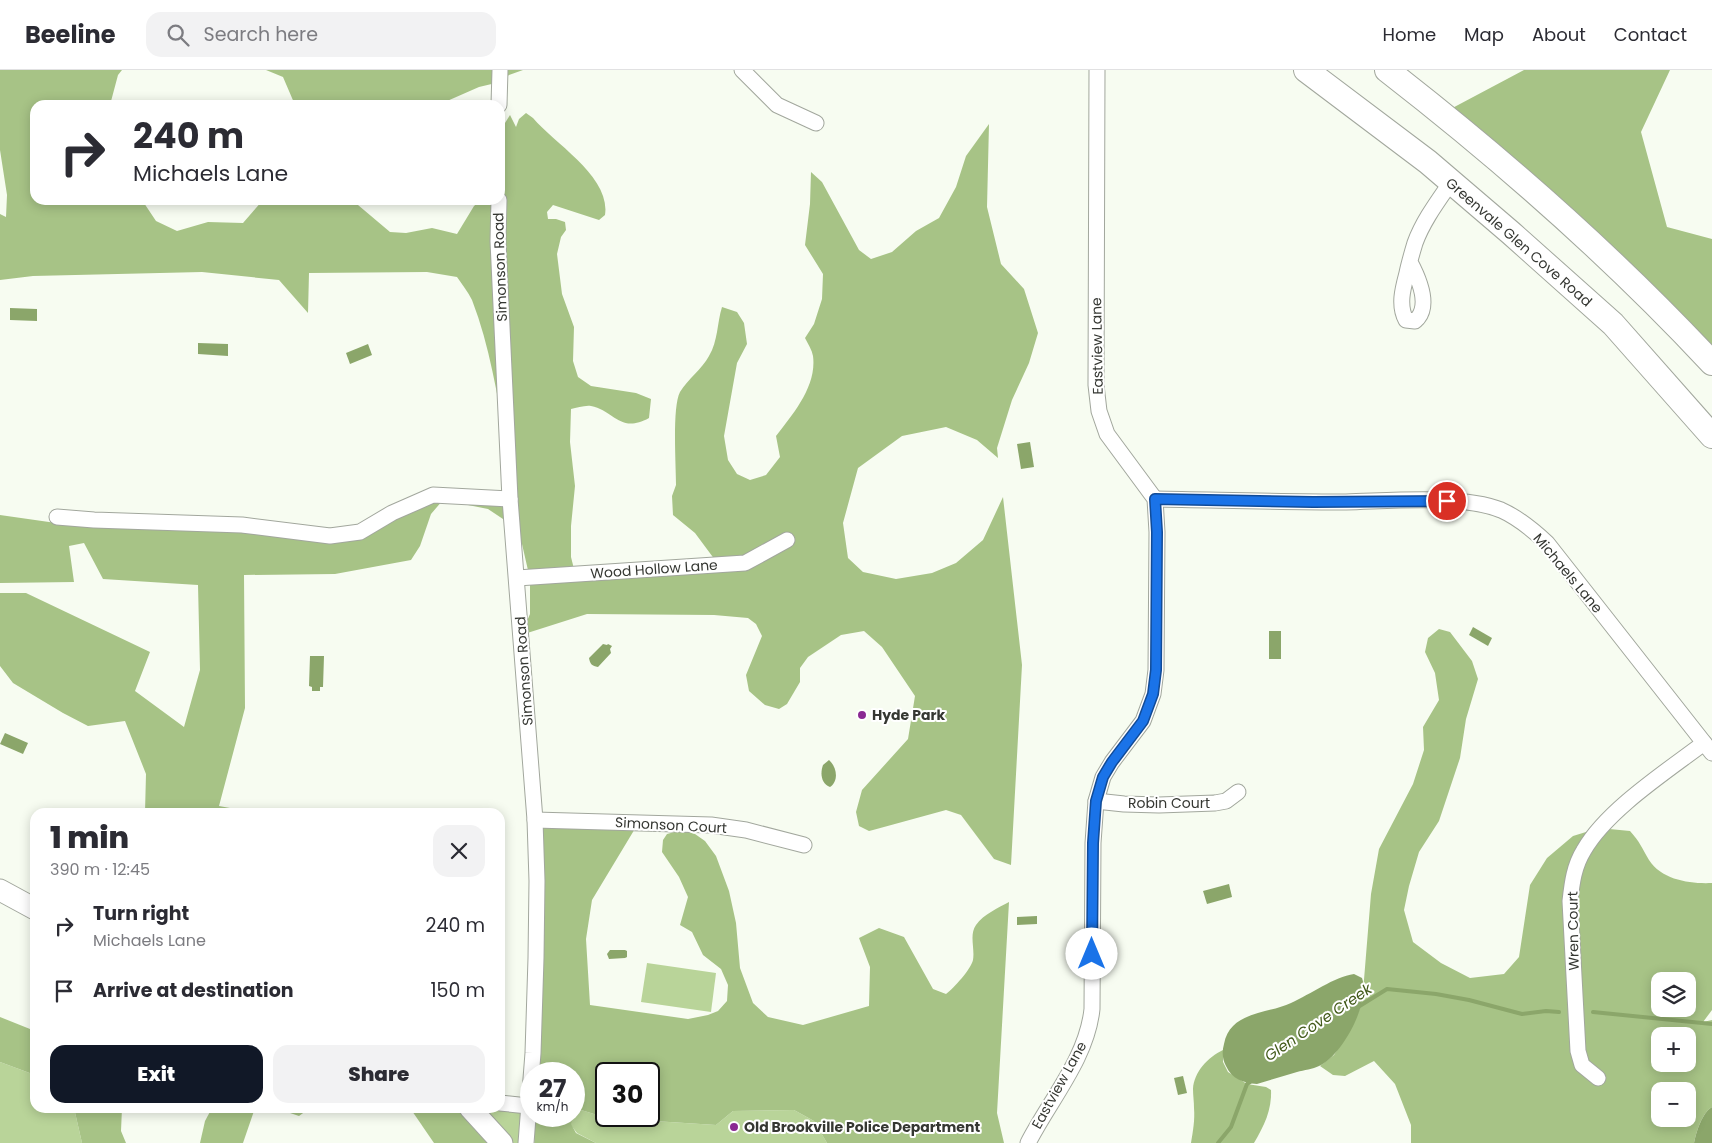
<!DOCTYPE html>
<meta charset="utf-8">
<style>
:root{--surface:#fff;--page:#f2f2f3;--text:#2b2b33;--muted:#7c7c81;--line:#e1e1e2;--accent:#111827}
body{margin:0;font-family:Poppins,sans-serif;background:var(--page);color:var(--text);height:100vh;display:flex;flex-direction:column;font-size:19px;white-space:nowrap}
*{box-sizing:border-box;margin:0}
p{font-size:16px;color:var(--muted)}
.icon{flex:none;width:28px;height:28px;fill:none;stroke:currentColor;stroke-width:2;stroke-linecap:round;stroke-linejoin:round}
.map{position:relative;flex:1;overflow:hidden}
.panel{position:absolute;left:30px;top:738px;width:475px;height:305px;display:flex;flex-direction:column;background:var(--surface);border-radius:15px;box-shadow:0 2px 12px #0003}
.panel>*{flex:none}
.top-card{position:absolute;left:30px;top:30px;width:475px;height:105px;border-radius:15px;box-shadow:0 2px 12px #0003;background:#fff;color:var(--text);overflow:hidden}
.buttons{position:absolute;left:1651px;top:902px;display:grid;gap:10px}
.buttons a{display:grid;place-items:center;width:45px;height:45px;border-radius:10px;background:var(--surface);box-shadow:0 2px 12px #0003;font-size:25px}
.speed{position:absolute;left:520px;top:992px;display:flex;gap:10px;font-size:25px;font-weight:700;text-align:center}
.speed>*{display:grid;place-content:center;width:65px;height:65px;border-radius:50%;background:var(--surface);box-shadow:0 2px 12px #0003;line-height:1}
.speed small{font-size:12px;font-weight:400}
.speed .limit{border:2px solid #111;border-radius:8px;background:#fff;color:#111}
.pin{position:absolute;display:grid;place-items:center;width:42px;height:42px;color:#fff;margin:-21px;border:2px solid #fff;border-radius:50%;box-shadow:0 1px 5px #0007}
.me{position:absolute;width:55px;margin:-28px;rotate:0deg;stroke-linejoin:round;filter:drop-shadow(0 0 4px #0008)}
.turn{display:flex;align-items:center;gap:18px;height:105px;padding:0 20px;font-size:22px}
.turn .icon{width:65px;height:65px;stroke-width:2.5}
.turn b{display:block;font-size:35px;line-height:42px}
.round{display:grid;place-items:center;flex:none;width:52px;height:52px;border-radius:15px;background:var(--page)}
.headline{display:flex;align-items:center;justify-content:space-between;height:85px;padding:0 20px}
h1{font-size:30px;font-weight:800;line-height:38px}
.cta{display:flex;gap:10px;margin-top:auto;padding:10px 20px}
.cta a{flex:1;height:58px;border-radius:15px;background:var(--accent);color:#fff;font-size:20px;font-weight:800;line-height:58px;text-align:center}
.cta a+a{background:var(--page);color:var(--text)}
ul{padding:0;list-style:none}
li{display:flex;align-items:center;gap:15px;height:65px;padding:0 20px}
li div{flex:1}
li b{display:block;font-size:19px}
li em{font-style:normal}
header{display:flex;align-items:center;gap:30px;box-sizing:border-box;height:70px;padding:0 25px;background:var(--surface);border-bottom:1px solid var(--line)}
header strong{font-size:24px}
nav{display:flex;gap:28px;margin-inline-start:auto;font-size:18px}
.search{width:350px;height:45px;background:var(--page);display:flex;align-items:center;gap:12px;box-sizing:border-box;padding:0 18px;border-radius:15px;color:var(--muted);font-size:19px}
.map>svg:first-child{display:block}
.green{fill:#b9d499}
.forest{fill:#a7c386;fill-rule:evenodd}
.water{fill:#8ba66a}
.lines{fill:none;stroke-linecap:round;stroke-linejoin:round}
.stream{stroke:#8ba66a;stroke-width:4}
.street-casing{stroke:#a2a79d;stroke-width:17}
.secondary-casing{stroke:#a2a79d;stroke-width:23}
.primary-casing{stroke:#a2a79d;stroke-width:26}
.street{stroke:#fff;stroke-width:15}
.secondary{stroke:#fff;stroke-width:21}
.primary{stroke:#fff;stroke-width:24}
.route-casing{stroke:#114b97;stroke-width:12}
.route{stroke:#1a73e8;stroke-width:9}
.poi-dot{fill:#8a2992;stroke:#fff;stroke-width:2}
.labels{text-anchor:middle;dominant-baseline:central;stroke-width:4;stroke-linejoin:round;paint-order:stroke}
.street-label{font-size:14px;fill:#353732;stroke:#fff}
.poi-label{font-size:14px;font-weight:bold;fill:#353732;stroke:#fff;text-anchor:start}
.water-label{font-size:15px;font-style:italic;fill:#425a1a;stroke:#fff}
</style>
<header>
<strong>Beeline</strong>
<div class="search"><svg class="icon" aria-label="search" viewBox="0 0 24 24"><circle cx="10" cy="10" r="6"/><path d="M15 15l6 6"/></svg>Search here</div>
<nav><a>Home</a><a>Map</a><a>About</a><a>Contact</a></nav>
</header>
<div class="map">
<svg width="1712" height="1073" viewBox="0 0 1712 1073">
<rect width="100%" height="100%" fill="#f7fcf1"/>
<g class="green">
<polygon points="647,893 716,903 711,942 641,932"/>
<polygon points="0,992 35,1005 35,1038 74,1038 82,1073 0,1073"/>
<polygon points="528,1036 535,1073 501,1073 470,1038"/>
<polygon points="581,1040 607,1048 716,1055 733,1041 794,1040 814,1051 827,1073 596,1073 577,1063 570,1054 574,1045"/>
</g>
<g class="forest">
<path d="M0,0H122L118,5L110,35H35V130H142L156,151L177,161L208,152L243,153L263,130H355L358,135L390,162L406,163L432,158L457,164L474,136L481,130H500V61L510,45L516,57L519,49L526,43L533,48C555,74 611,107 605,145L599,150L553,135L547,142L548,149H556L565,152L566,160L561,167L557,184L562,224L574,257L573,291L578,307L591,316L636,323L651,329L649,348C620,364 615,341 591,336C585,335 577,338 571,339L570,372L575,416L571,456V487L574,499L718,494L695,463L673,445L672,426L676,415C676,395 672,337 680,322C688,309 702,299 709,286C718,271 717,253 722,237L737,242L744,253L747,274L737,293L724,366L728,390L737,404L750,410L766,405L780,387L776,366C793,344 817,316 813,286C812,280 808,274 805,268L814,254L822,229L823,204L805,175L810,134L811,102L822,112L859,180L871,189L892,182L916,161L939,148L956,117L966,86L989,54L987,137L1001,194L1024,219L1038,263L1029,293L1012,330L997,378L998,388L977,370L946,357L902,366L858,398L843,453L848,488L863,502L896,509L932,503L956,493L983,470L1003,427L1022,595L1011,795L994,789L961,745L946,740L873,760L869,761L859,756L856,742L862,720L908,669L915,626L882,577L864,561L841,565L808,587L800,598V612L787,634L779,639L765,635L749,621L746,605L762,566L756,554L748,548L714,545L587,544L521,565L530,544V509L522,474L506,451L488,439L443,430L431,444L420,476L411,490L335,504L244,505L245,638L219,736L252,742H145L146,704L125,651L88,656L63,643L13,613L0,596V523H26L150,582L135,621L184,657L200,600L198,515L103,509L84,473L69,476L74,512L0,513V445L56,453L238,458L332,469L433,428H453L516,419C519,398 511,393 507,375C497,326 490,276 472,230C468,222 462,214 457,207L427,202L309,203L308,243L279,210L202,202L33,206L0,210V144L6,147L7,125L0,80Z"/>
<polygon points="266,0 523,0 509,5 500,12 479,17 438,35 295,35 283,7"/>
<polygon points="1524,0 1670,0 1641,62 1667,157 1712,169 1712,293 1443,43"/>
<path d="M1439,559L1450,562L1472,591L1478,609L1466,649L1460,688L1439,751L1419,782L1409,816L1404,840L1413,872L1441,893L1470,908L1504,904L1519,887L1530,815L1547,788L1573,766L1599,758L1630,761C1640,772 1642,778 1649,790C1662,810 1690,814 1712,813V940L1703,952L1712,950V1037C1702,1043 1696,1062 1694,1073H1411V1055L1395,1014L1374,991L1345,1006L1333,1005L1320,996L1334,985L1350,960L1362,934L1371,824L1379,779L1413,714L1424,680L1423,657L1439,630L1435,603L1425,582L1428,568ZM1660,911H1688V939H1660ZM1660,966H1688V994H1660ZM1660,1021H1688V1049H1660Z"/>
<path d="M535,751L636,757L592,830L586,869L590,935L688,949L708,945L718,941L727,931L728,915L721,899L703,885L692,862L680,855L688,827L679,807L662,782L663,770L667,764L682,760L695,764L705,771L716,786L729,821L736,853L740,898L753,933L768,947L803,955L869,936L870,897L859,868L879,858L904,867L933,919L946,924C954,918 971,899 973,890C975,878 969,865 976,855C984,844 998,838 1009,832L997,1043L1004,1073H827L814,1051L794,1040L733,1041L716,1055L607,1048L581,1040L574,1045V1004H531V1046H573L571,1054L576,1063L596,1073H535L528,1036ZM606,1004H649V1046H606Z"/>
<polygon points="0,947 35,961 35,1005 0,992"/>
<path d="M1223,980V992L1228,1002L1247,1014L1266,1017L1271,1020C1272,1040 1264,1056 1254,1073H1191C1193,1061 1195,1050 1194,1038C1194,1032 1193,1025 1193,1019C1194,1002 1208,987 1223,980Z"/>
<polygon points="74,1038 122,1038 121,1061 126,1073 82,1073"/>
<polygon points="212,1038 255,1038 243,1073 200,1073 205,1051"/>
<polygon points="275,1038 310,1038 299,1046"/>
<polygon points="410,1038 470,1038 501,1073 434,1073"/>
</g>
<g class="water">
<polygon points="10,238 37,239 37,251 10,250"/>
<polygon points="198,273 228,274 228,286 198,284"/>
<polygon points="368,274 372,285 350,294 346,283"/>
<polygon points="1030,372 1034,397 1021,399 1017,374"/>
<polygon points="1473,557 1492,568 1488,576 1469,565"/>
<rect x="1269" y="561" width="12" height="28"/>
<path d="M603,574L607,575L608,574L612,576L610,579L611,583L598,597C592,596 590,594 589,588Z"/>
<polygon points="310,586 324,586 323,617 320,617 320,621 312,621 312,617 309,616"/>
<polygon points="5,663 28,673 23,684 0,674"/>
<path d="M829,690C837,697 839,711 830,717C821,714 820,703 823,695Z"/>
<polygon points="1229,814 1232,827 1207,834 1203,821"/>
<polygon points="1037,846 1037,854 1017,855 1017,847"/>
<polygon points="610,880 625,880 627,881 627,887 625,888 609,889 607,884"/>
<path d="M1354,904L1362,908C1371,932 1342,986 1319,996C1313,999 1304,1000 1297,1002C1284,1006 1270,1010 1257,1014C1243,1013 1232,1009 1226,996C1222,989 1222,981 1224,974C1230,941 1268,944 1291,933C1311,924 1334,907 1354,904Z"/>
<polygon points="1183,1006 1187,1023 1178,1025 1174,1008"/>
<path d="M1712,1037V1073H1694C1696,1062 1702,1043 1712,1037Z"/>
</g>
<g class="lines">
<g class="stream">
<polyline points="1358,937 1387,919 1436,924 1469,930 1522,944 1546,941 1559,942"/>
<polyline points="1593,942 1712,954"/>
<polyline points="1218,1073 1231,1057 1247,1014 1250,1012"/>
</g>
<defs>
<g id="street">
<polyline points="742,0 777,35 816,53"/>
<polyline points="499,35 500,0"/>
<polyline points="499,130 498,171 510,429 535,750 537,811 536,888 533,983 526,1073"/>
<path d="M1410,192C1418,207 1430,233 1418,248L1415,251L1406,250C1398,235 1403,218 1407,203C1409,193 1412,183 1415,173C1423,151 1438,131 1451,112"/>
<path d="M1155,429C1219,430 1282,432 1346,432C1389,431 1461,424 1501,440C1519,448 1533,460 1547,473L1712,683"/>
<polyline points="57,447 94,450 242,455 330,466 360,462 392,443 433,425 510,429"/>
<polyline points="517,508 745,493 787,470"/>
<polyline points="1096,731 1124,734 1159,735 1215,733 1226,731 1238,722"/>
<polyline points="535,750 711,755 746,760 804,775"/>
<path d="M1598,1008L1582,995L1578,981L1570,831C1572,813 1574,796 1584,780C1607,740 1667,701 1704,673"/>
<polyline points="500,1033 528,1036"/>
<path d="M1028,1073C1050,1030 1087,988 1092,939L1093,773L1096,731L1103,707L1112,692L1143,651L1153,624L1156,600L1157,462L1155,429L1107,364L1099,341L1096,315L1097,0"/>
</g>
<g id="secondary">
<polyline points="0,820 35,839"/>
<polyline points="470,1038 502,1073"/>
</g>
<g id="primary">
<polyline points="1306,0 1428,92 1511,163 1613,254 1712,366"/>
<path d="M1387,0C1503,90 1612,186 1712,293"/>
</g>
</defs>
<use href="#street" class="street-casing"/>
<use href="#secondary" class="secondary-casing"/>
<use href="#primary" class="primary-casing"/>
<use href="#street" class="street"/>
<use href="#secondary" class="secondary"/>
<use href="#primary" class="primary"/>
</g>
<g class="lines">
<defs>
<polyline id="route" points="1092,884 1093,773 1096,731 1103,707 1112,692 1143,651 1153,624 1156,600 1157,462 1155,429 1313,432 1447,431"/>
</defs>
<use href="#route" class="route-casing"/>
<use href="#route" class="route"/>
</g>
<g class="poi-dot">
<circle cx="862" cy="645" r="5"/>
<circle cx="734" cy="1057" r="5"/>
</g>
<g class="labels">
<g class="street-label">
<text transform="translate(1519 172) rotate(41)">Greenvale Glen Cove Road</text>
<text transform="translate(500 197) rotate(-92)">Simonson Road</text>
<text transform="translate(1097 276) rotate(-91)">Eastview Lane</text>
<text transform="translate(654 499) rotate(-4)">Wood Hollow Lane</text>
<text transform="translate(1568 503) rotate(50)">Michaels Lane</text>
<text transform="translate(524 601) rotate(-94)">Simonson Road</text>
<text x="1169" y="733">Robin Court</text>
<text transform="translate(671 755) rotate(3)">Simonson Court</text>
<text transform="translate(1573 861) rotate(-91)">Wren Court</text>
<text transform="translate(1059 1015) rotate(-61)">Eastview Lane</text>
</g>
<g class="poi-label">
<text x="872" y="645">Hyde Park</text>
<text x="744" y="1057">Old Brookville Police Department</text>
</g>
<g class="water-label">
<text transform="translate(1318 952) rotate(-34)">Glen Cove Creek</text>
</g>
</g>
</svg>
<div class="buttons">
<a><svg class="icon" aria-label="layers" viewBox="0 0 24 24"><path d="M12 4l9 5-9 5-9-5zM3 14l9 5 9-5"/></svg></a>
<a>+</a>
<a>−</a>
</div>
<div class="speed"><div>27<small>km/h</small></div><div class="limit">30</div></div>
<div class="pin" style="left:1447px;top:431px;background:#d93025"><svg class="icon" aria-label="arrive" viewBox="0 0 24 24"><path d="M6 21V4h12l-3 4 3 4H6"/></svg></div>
<svg class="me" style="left:1092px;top:884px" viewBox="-20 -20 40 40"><circle r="19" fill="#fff"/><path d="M0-13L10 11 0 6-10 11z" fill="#1a73e8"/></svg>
<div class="top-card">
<div class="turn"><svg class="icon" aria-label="right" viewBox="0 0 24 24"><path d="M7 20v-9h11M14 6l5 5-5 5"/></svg><div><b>240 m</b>Michaels Lane</div></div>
</div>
<section class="panel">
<div class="headline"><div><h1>1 min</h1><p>390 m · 12:45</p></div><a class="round"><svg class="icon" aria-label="close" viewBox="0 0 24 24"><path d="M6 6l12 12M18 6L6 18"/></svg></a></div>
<ul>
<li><svg class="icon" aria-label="right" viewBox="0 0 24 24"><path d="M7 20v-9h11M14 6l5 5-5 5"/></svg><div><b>Turn right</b><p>Michaels Lane</p></div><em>240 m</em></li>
<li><svg class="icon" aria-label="arrive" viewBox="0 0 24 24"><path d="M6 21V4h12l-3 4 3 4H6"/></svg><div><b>Arrive at destination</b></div><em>150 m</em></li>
</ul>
<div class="cta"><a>Exit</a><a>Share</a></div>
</section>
</div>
